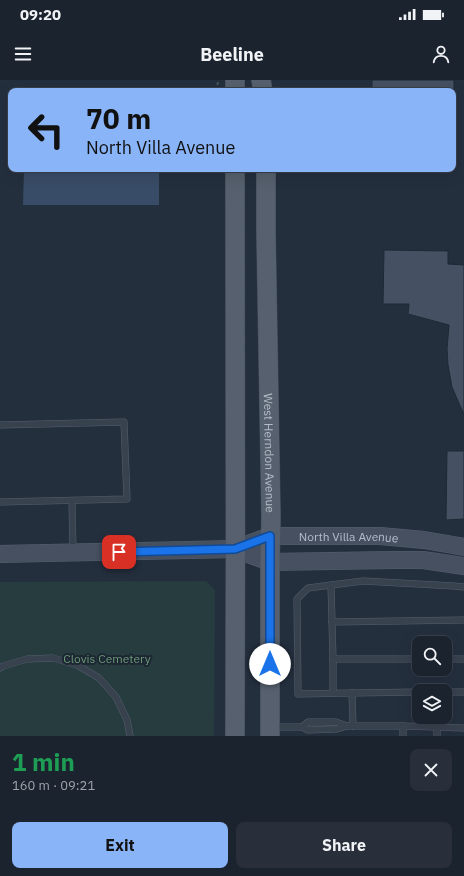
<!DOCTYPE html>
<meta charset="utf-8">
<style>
:root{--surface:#1b232e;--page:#282f3a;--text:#f1f3f6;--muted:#a0a4aa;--line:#39404a;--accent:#8ab4f8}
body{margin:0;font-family:"IBM Plex Sans",sans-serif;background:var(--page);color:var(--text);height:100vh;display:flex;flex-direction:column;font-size:15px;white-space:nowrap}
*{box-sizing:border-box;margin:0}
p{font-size:13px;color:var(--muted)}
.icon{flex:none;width:22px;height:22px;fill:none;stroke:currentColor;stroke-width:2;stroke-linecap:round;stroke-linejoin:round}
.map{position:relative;height:656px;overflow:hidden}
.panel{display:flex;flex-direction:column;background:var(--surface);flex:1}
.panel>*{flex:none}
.guide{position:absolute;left:8px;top:8px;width:448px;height:84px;border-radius:8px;box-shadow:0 4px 16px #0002,0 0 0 1px var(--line);background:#8ab4f8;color:#111;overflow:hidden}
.buttons{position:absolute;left:412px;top:556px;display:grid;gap:8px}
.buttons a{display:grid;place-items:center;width:40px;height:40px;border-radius:8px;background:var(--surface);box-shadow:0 4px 16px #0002,0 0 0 1px var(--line);font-size:20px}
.pin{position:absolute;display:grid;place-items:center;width:34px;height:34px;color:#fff;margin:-17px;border-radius:8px;box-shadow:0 2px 6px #0006}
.me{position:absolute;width:44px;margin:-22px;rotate:0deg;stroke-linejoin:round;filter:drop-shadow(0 0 3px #0008)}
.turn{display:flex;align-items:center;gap:14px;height:84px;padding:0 12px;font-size:18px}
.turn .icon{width:52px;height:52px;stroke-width:2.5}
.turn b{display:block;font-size:28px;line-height:34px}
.round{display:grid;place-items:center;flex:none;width:42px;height:42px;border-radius:8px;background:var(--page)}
.head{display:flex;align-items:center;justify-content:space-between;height:68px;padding:0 12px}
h1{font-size:24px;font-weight:700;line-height:30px;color:#1e9e55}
.button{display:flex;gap:8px;margin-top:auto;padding:8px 12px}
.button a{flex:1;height:46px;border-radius:8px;background:var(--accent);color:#111;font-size:16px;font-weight:700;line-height:46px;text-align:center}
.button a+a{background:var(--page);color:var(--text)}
.status{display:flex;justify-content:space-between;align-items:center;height:28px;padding:0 20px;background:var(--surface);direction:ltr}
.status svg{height:11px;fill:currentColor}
header{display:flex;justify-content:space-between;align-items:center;height:52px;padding:0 12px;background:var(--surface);font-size:18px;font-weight:700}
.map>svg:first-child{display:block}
.green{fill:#263c3f}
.water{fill:#394c67}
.building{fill:#455162;stroke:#1f2835}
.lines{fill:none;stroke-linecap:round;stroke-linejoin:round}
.lane-casing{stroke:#565f6c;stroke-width:7}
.secondary-casing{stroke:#565f6c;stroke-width:18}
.primary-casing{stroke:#414a57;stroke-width:20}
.path{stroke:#44595c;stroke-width:2;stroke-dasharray:3 3;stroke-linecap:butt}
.lane{stroke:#38414e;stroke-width:6}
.secondary{stroke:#465061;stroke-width:17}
.primary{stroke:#56606e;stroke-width:19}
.route-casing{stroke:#114b97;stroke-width:10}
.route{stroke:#1a73e8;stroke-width:7}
.labels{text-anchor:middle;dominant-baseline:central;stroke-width:4;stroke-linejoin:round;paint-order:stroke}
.street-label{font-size:12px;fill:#b4bcc9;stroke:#1d2633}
.park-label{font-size:12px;fill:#6b9a76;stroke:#1d2633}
</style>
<div class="status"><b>09:20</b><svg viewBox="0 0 49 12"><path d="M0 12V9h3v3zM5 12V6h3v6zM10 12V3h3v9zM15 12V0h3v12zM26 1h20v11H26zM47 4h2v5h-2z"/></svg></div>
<header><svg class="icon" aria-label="menu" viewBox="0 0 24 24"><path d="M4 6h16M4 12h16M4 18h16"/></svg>Beeline<svg class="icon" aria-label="person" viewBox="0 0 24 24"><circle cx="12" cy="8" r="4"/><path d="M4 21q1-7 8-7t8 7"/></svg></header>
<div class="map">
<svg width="464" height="656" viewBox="0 0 464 656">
<rect width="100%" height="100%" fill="#242f3e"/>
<polygon class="green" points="206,501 215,510 214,656 0,656 0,502"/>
<polygon class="water" points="24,89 159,89 159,125 23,125"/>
<g class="building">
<rect x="372" y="0" width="82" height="11"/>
<polygon points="384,170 448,171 448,184 464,185 464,335 452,307 448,285 447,269 449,245 408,234 409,224 383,224"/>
<polygon points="447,371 464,371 464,439 446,440"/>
</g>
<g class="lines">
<defs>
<g id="lane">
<polyline points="0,345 124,342 127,419 0,422"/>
<polyline points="72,421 73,471"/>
<polyline points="331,505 333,579 419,579"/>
<polyline points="332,542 464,540"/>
<polyline points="333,579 333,613"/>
<polyline points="445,579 464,579"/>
<polyline points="0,588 3,586 27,579 53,578 77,585 99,598 116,617 127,640 130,656"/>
<polyline points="445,612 464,612"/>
<polyline points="352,613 298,614 297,519 308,508 363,501 454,506 464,507"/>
<polyline points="347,646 403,646 464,648"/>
<polyline points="353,646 352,613 419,612"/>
<polyline points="403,646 403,656"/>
<polyline points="272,647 302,647 308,650 337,649 347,646 336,642 308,642 302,647"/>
<polyline points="437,647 437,656"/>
</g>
<g id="secondary">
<polyline points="235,469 270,482 392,480 423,480 464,486"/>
<path id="s1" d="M0,474L235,469L270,456H380L424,460L464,467"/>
</g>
<g id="primary">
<polyline points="261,0 263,11"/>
<polyline points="235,11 235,0"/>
<path d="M235,89C235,278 236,467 235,656"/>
<path id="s2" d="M266,89V152L271,438L270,482V656"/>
</g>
</defs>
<use href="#lane" class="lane-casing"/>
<use href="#secondary" class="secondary-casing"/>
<use href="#primary" class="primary-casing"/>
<polyline class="path" points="217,11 218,0"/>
<use href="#lane" class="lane"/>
<use href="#secondary" class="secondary"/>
<use href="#primary" class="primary"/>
</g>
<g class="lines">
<defs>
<polyline id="route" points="119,472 235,469 270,456 270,584"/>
</defs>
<use href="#route" class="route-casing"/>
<use href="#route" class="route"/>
</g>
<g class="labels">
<g class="street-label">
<text stroke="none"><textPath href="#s2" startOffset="284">West Herndon Avenue</textPath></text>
<text stroke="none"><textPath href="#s1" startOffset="351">North Villa Avenue</textPath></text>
</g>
<g class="park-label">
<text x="107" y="578">Clovis Cemetery</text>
</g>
</g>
</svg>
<div class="buttons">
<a><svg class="icon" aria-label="search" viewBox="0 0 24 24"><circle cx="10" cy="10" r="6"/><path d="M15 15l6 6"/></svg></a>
<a><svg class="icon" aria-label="layers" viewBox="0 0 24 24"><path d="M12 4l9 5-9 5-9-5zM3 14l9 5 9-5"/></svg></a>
</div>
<div class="pin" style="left:119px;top:472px;background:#d93025"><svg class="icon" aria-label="arrive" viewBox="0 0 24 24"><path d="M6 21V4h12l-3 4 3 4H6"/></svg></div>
<svg class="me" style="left:270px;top:584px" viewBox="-20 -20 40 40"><circle r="19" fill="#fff"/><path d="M0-13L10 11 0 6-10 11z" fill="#1a73e8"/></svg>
<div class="guide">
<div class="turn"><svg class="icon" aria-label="left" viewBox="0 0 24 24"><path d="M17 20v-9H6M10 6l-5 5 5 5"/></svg><div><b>70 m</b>North Villa Avenue</div></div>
</div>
</div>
<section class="panel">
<div class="head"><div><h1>1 min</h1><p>160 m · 09:21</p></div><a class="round"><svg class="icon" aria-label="close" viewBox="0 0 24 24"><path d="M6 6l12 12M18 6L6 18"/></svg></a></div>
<div class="button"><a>Exit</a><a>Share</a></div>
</section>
